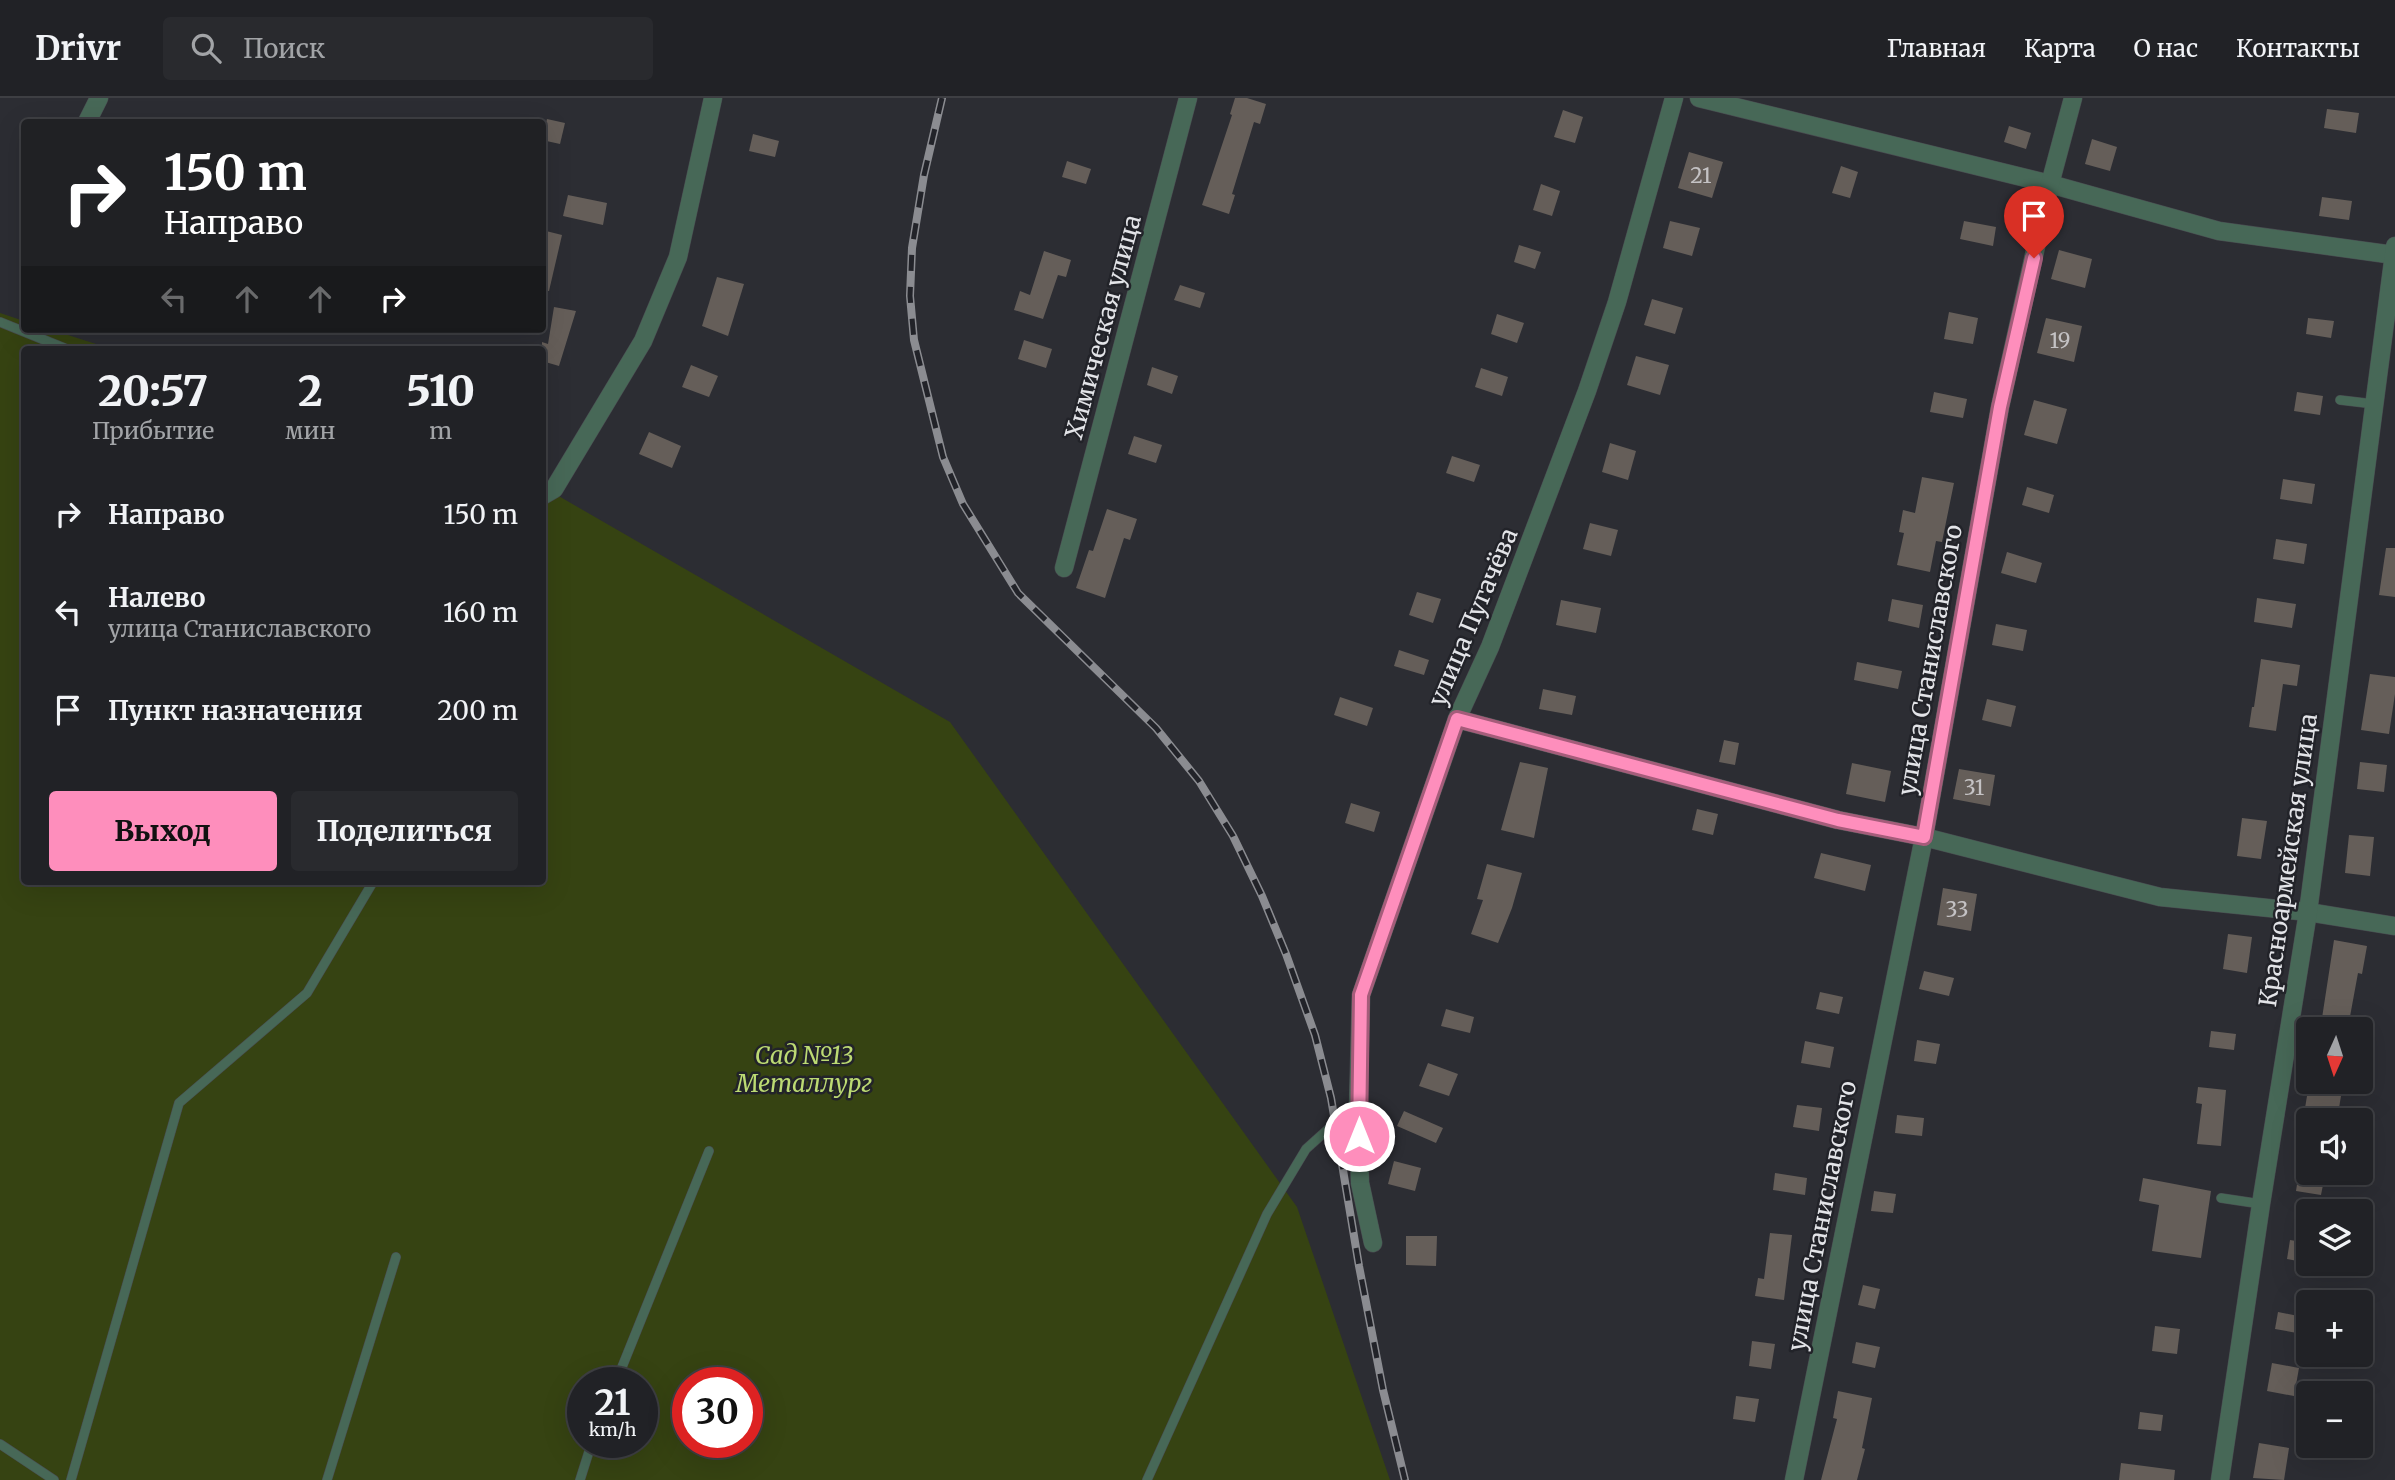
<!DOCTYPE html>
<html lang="ru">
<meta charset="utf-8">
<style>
:root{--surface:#212226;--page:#292a2e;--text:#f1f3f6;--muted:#a2a4a7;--line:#3e3f43;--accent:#fe8ebc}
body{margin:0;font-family:Merriweather,serif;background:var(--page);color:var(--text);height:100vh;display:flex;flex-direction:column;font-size:26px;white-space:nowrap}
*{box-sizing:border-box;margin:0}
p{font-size:23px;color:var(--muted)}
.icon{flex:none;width:38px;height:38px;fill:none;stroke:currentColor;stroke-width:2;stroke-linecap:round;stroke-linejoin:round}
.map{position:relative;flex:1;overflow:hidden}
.details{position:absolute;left:21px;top:248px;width:525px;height:539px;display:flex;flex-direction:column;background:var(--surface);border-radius:7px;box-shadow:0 7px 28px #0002,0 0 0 2px var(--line)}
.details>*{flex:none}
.top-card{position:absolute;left:21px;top:21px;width:525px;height:214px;border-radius:7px;box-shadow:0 7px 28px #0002,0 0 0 2px var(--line);background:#202124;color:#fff;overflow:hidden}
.needle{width:46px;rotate:183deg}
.buttons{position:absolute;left:2296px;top:919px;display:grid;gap:14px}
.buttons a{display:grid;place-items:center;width:77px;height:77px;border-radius:7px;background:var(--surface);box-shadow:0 7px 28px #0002,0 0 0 2px var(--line);font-size:35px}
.speed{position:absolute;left:567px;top:1269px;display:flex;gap:14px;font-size:35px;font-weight:700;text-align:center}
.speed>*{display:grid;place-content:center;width:91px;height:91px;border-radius:50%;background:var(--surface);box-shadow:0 7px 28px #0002,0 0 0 2px var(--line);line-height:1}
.speed small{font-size:18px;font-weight:400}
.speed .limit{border:10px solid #d22;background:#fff;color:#111}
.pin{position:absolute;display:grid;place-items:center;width:60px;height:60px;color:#fff;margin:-72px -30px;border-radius:50% 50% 50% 0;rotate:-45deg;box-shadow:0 0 7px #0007}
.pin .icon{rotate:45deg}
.me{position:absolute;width:77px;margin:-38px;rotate:0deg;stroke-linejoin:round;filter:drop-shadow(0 0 5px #0008)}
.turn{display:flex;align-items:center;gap:24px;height:147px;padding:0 28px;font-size:32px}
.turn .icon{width:91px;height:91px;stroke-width:2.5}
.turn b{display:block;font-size:49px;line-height:60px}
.lanes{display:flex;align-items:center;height:66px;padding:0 28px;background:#0003;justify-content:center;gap:35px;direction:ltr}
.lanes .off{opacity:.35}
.eta{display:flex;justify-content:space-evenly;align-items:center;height:119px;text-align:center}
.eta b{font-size:42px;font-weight:800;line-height:49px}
.primary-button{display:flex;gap:14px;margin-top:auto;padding:14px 28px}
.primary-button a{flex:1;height:80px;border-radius:7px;background:var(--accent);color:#111;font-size:28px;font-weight:800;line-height:80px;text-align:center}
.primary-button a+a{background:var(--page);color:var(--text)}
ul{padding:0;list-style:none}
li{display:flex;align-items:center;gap:21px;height:98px;padding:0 28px}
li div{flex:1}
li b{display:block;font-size:26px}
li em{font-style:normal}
header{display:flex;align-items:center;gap:42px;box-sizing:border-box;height:98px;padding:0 35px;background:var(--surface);border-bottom:2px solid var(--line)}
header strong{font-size:33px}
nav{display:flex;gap:38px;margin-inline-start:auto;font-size:24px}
.search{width:490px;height:63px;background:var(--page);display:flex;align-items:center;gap:18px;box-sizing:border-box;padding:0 24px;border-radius:7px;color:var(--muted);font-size:26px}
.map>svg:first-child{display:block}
.green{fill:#364312;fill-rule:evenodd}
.building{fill:#655e59}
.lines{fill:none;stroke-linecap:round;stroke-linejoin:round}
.lane-casing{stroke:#494a50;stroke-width:10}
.street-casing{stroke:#494a50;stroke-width:19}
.lane{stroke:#476857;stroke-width:9}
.street{stroke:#476857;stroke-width:18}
.rail-casing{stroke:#8b8c91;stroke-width:8}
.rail{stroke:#222329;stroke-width:5;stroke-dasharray:16;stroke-linecap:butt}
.route-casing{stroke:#a55c7a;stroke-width:18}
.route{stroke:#fe8ebc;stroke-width:12}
.labels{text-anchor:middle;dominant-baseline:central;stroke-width:5;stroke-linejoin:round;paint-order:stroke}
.number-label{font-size:21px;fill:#c4c2c4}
.street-label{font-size:24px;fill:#e3e4e8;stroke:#222329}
.park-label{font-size:24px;font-style:italic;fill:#bcda73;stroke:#222329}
</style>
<header>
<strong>Drivr</strong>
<div class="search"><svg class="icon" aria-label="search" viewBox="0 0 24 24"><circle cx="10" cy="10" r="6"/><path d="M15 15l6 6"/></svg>Поиск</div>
<nav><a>Главная</a><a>Карта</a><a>О нас</a><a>Контакты</a></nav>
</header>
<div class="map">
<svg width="2395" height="1382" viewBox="0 0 2395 1382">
<rect width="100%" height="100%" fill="#2c2d33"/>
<path class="green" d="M0,215L24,223V231H49L115,252H24V784H542L543,389L950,624L1297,1109L1390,1382H0ZM583,1284H642V1344H583ZM688,1284H747V1344H688Z"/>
<g class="building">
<polygon points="1235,0 1247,0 1266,6 1260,26 1254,24 1232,96 1235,97 1229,116 1202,107 1232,17 1230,16"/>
<polygon points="2327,11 2359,15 2356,35 2324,30"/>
<polygon points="1563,12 1583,19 1575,45 1554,39"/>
<polygon points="547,21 565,25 560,46 542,42"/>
<polygon points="2009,28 2031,35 2026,51 2004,44"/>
<polygon points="753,36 779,43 775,59 749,53"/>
<polygon points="2092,41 2117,49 2110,73 2085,66"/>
<polygon points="1689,54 1723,64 1712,100 1678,90"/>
<polygon points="1067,63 1091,71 1086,86 1062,79"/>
<polygon points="1841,68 1858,74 1850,100 1832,95"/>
<polygon points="1541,86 1560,93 1552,118 1533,112"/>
<polygon points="568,97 607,105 603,127 563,118"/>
<polygon points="2322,99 2352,103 2349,122 2319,118"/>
<polygon points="1670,123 1700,130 1692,158 1663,150"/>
<polygon points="1964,123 1996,129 1993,148 1960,141"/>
<polygon points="542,132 562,137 549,193 542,192"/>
<polygon points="1519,147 1541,154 1535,171 1514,164"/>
<polygon points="2059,152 2092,161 2085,190 2051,181"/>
<polygon points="1044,153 1071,162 1066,179 1058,177 1043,221 1014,212 1020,193 1030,197"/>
<polygon points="717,179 744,186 728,238 702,228"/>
<polygon points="1180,187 1205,195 1200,210 1174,202"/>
<polygon points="1652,201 1683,210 1675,236 1644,227"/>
<polygon points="554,209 576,213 559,268 542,263 542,244 548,246"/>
<polygon points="1949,214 1978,220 1973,246 1944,241"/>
<polygon points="1497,216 1524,225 1517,245 1491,236"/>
<polygon points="2046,220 2082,228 2074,264 2037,255"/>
<polygon points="2308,220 2334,223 2331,240 2306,236"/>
<polygon points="1024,242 1052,251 1046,270 1018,261"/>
<polygon points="1636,258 1669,267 1660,297 1627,287"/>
<polygon points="691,267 718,278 709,299 682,289"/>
<polygon points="1152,269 1178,278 1172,296 1147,287"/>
<polygon points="1481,270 1508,279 1502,298 1475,289"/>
<polygon points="1934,294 1967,301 1963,320 1930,314"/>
<polygon points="2297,294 2323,298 2320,317 2294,313"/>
<polygon points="2034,302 2067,311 2057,346 2024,337"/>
<polygon points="649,334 681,348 672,370 639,356"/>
<polygon points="1134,338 1162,347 1156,365 1128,356"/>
<polygon points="1610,345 1636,353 1628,382 1602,374"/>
<polygon points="1452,358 1480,367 1474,384 1446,375"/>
<polygon points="1922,379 1954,385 1942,444 1936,443 1930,474 1897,467 1904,435 1899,434 1903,412 1915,415"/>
<polygon points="2283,381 2315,386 2312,406 2280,401"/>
<polygon points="2027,389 2054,397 2049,415 2022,407"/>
<polygon points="1107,411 1137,421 1130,442 1124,440 1105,500 1076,490 1089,452 1093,453"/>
<polygon points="1590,425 1618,432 1611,458 1583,451"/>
<polygon points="2276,441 2307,446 2304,466 2273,461"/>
<polygon points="2386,450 2395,450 2395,499 2379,497"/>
<polygon points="2007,454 2042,465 2036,485 2001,475"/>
<polygon points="1417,494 1441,501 1433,525 1409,517"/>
<polygon points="2257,500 2296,506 2292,530 2254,524"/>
<polygon points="1892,501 1923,507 1919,530 1888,523"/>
<polygon points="1561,502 1601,510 1596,535 1556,527"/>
<polygon points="1996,526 2027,532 2023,553 1992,547"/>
<polygon points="1399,552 1429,562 1424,577 1394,568"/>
<polygon points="2261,561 2300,567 2297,588 2283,586 2276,633 2249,629 2252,609 2254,609"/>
<polygon points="1857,564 1902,573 1898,591 1854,582"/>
<polygon points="2370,576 2395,579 2395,596 2389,636 2361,632"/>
<polygon points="1543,591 1576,598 1572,617 1539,611"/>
<polygon points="1340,599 1373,610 1367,628 1334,617"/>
<polygon points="1987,601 2016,608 2011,629 1982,622"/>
<polygon points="1724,642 1739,645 1735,667 1719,664"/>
<polygon points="1520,664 1548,670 1534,740 1501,732"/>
<polygon points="2360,664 2387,667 2384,694 2357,691"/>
<polygon points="1852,665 1891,673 1885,704 1846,696"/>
<polygon points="1959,671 1995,677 1990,708 1953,701"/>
<polygon points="1351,705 1380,714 1374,734 1345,725"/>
<polygon points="1697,711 1718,716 1713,737 1692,732"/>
<polygon points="2242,720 2267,723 2261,761 2237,758"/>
<polygon points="2349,737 2374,739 2370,778 2345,775"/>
<polygon points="1821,755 1871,767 1865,793 1814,780"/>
<polygon points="1487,766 1522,775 1512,810 1498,845 1471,836 1483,802 1477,801"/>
<polygon points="1943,790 1977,796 1971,833 1937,827"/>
<polygon points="2228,836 2252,839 2247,875 2223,871"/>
<polygon points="2334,842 2367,848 2362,876 2358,875 2349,924 2322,920"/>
<polygon points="1924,873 1954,880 1949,898 1919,891"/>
<polygon points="1820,894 1843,899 1839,916 1816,911"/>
<polygon points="1446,911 1474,919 1470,935 1441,928"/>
<polygon points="2211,933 2236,936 2234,952 2209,949"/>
<polygon points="1917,942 1940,946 1936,966 1914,963"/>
<polygon points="1805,943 1834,949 1830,970 1801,965"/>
<polygon points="1428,965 1458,976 1449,998 1419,988"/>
<polygon points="2198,989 2226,992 2221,1048 2197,1046 2202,1006 2196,1005"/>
<polygon points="2308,992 2341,998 2338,1016 2305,1010"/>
<polygon points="1797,1007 1822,1010 1819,1033 1793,1029"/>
<polygon points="1404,1013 1443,1030 1436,1045 1397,1028"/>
<polygon points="1897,1017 1924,1020 1922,1038 1895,1035"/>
<polygon points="1394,1063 1421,1070 1415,1093 1388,1086"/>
<polygon points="2299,1073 2325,1077 2321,1097 2296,1093"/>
<polygon points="1775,1075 1807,1080 1805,1097 1773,1092"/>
<polygon points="2143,1080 2211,1093 2201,1160 2152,1153 2159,1107 2139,1103"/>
<polygon points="1874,1093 1896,1096 1893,1115 1871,1113"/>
<polygon points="1770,1135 1792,1137 1784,1202 1755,1198 1758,1180 1764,1181"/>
<polygon points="1406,1138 1437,1138 1436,1168 1406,1167"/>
<polygon points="2290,1142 2308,1145 2308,1165 2287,1161"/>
<polygon points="1863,1187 1880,1191 1875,1211 1858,1207"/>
<polygon points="2278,1214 2308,1220 2308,1237 2275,1231"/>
<polygon points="2155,1228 2180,1231 2177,1256 2152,1253"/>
<polygon points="1752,1243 1775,1246 1771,1271 1749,1268"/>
<polygon points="1856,1244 1880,1249 1875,1270 1852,1265"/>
<polygon points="2272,1265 2299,1270 2294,1298 2267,1293"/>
<polygon points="1838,1293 1872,1300 1862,1350 1865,1351 1857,1382 1821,1382 1837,1321 1833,1320"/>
<polygon points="1736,1298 1759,1301 1755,1324 1733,1321"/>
<polygon points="2140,1314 2163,1317 2161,1333 2138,1331"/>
<polygon points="2259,1345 2289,1350 2284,1382 2253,1380"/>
<polygon points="2121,1365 2175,1372 2174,1382 2119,1382"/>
</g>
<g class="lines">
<defs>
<g id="lane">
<polyline points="0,224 69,252"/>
<polyline points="2340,302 2374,306"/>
<polyline points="2221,1100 2261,1106"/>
<polyline points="616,1284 709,1053"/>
<polyline points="0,1346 54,1382"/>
<polyline points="71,1382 179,1005 307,895 373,784"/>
<polyline points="327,1382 396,1159"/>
<polyline points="580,1382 592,1344"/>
<polyline points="1147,1382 1267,1116 1306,1051 1336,1024 1358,1015"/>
</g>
<g id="street">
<polyline points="1699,0 2050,86 2219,133 2394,157"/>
<polyline points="87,24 99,0"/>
<polyline points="542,398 554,391 643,243 678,159 713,0"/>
<polyline points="1064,470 1188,0"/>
<polyline points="1457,621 1838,722 1924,739 2160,799 2308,814 2395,828"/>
<polyline points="1373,1145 1360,1085 1358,1015 1361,897 1457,621 1490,549 1587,293 1617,204 1674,0"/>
<polyline points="1794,1382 1924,739 2000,309 2050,86 2073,0"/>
<polyline points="2220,1382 2261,1106 2308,814 2395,148"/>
</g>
</defs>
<use href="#lane" class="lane-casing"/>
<use href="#street" class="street-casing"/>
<use href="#lane" class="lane"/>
<use href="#street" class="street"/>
<defs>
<polyline id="rail" points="942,0 924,77 912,150 910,198 914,242 943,359 963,406 1018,495 1156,630 1199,683 1233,738 1262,798 1286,856 1315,937 1331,1000 1359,1168 1383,1292 1405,1382"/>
</defs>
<use href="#rail" class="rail-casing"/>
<use href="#rail" class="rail"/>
</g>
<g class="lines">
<defs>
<polyline id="route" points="1359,1038 1361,897 1457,621 1838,722 1924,739 2000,309 2034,160"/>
</defs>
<use href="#route" class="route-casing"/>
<use href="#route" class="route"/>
</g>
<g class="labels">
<g class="number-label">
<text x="1701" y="77">21</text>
<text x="2060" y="242">19</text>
<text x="1974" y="689">31</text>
<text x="1957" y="811">33</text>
</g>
<g class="street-label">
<text transform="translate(1103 229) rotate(-75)">Химическая улица</text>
<text transform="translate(1473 519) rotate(-67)">улица Пугачёва</text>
<text transform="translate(1930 562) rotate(-80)">улица Станиславского</text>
<text transform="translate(2288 762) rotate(-82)">Красноармейская улица</text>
<text transform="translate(1822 1118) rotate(-79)">улица Станиславского</text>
</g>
<g class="park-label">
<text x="804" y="957">Сад №13<tspan x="804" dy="28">Металлург</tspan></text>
</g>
</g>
</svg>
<div class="buttons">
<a><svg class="needle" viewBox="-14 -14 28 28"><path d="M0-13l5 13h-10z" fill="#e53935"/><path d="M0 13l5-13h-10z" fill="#a2a4a7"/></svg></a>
<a><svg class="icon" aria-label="sound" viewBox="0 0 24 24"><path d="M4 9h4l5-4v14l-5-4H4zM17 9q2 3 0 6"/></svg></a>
<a><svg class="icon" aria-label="layers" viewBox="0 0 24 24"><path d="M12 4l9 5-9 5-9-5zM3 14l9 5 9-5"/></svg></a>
<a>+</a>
<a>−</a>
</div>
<div class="speed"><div>21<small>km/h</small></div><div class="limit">30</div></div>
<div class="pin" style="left:2034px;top:160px;background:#d93025"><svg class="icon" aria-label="arrive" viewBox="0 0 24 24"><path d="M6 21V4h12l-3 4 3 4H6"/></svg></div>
<svg class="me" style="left:1359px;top:1038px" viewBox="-20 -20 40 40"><circle r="17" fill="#fe8ebc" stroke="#fff" stroke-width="3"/><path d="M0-11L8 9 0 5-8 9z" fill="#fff"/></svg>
<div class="top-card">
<div class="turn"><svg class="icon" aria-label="right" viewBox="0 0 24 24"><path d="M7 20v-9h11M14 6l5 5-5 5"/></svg><div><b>150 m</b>Направо</div></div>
<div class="lanes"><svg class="icon off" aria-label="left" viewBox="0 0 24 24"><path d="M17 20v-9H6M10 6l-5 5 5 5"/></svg><svg class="icon off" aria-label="ahead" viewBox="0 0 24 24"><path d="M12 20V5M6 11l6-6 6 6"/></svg><svg class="icon off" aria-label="ahead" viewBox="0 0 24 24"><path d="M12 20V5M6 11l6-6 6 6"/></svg><svg class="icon" aria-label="right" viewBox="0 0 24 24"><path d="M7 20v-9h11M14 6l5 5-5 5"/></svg></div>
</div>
<section class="details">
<div class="eta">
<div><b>20:57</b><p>Прибытие</p></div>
<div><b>2</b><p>мин</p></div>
<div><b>510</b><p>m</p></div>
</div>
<ul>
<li><svg class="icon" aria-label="right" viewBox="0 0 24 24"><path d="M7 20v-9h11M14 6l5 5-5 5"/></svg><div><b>Направо</b></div><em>150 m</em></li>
<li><svg class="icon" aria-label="left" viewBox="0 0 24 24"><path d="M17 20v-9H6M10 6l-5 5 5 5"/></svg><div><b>Налево</b><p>улица Станиславского</p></div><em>160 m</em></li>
<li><svg class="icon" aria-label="arrive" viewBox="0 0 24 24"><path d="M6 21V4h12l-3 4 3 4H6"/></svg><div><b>Пункт назначения</b></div><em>200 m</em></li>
</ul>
<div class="primary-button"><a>Выход</a><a>Поделиться</a></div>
</section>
</div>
